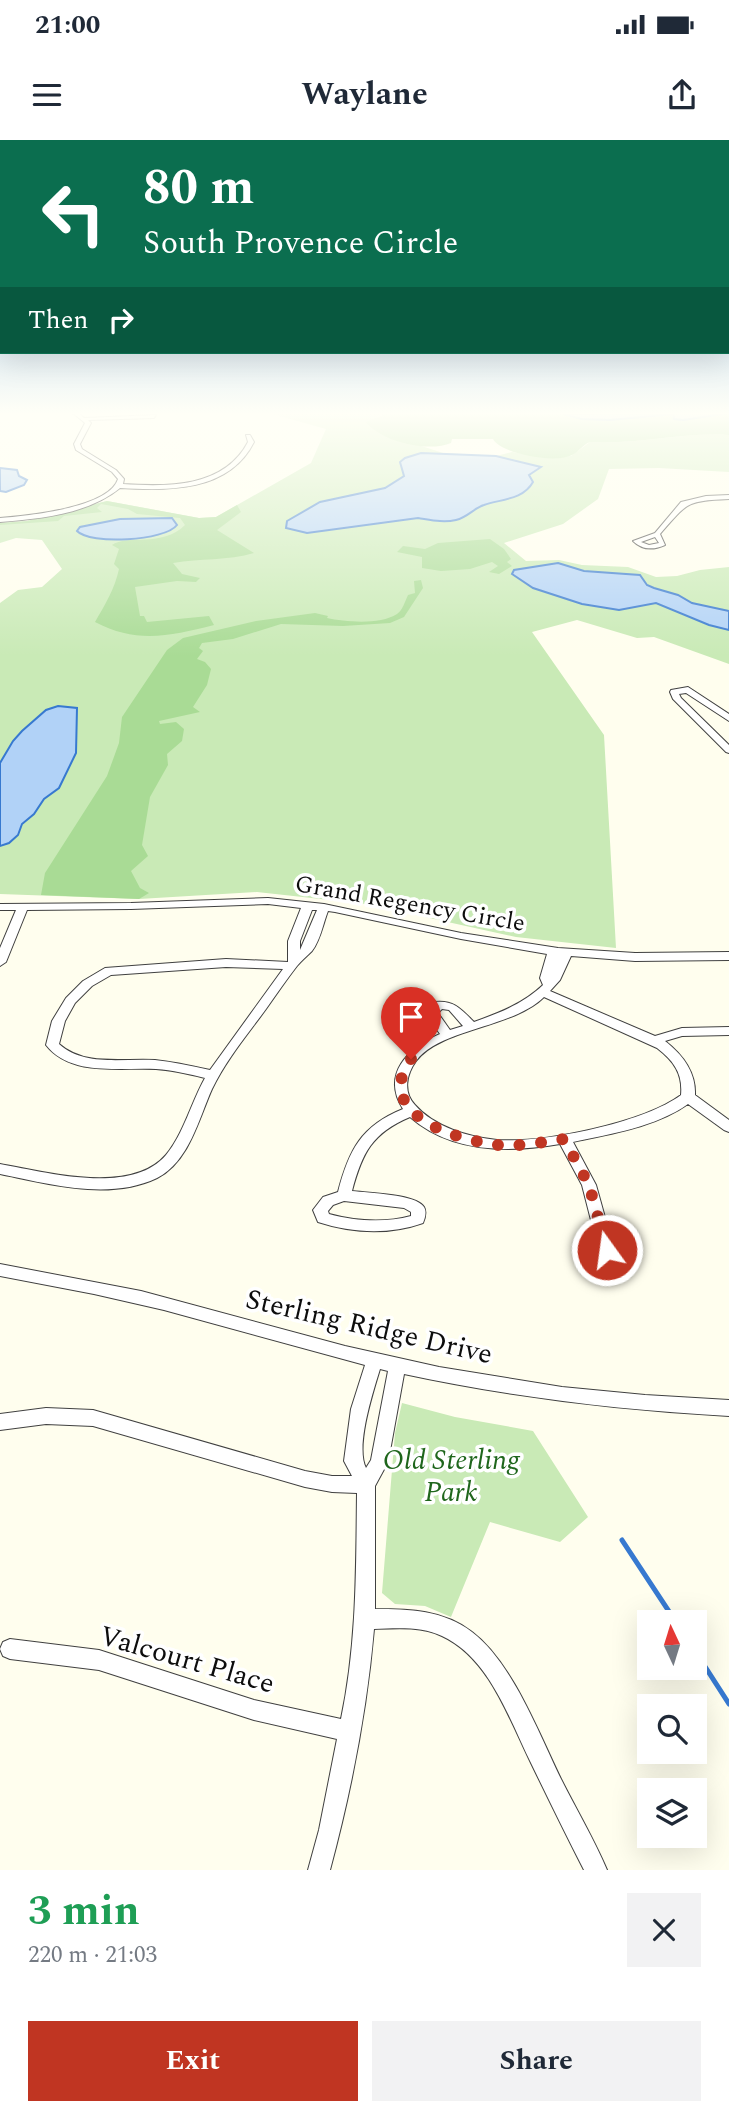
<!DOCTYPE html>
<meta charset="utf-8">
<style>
:root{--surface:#fff;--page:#f2f2f3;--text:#1f2937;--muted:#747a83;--accent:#c03522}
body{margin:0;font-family:Spectral,serif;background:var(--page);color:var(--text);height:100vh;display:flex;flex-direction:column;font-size:26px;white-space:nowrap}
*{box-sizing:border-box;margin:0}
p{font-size:23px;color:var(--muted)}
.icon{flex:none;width:38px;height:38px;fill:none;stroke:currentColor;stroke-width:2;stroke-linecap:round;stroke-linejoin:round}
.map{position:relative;height:1730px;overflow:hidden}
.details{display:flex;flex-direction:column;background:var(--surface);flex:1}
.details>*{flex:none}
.hud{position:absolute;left:0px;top:0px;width:730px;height:214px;box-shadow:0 7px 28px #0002;background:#0b6e4f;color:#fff;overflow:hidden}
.needle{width:46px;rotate:356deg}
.controls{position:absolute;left:637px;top:1470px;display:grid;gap:14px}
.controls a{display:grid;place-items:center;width:70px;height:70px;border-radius:0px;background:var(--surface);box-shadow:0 7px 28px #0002;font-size:35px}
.pin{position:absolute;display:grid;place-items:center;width:60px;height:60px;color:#fff;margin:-72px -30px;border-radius:50% 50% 50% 0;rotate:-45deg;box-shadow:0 0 7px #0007}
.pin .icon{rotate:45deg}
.me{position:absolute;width:77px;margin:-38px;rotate:346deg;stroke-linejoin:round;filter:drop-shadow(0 0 5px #0008)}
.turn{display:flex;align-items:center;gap:24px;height:147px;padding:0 28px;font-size:32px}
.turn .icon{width:91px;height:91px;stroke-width:2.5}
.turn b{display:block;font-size:49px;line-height:60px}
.then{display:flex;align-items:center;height:66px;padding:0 28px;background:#0003;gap:14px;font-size:26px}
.round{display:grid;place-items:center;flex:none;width:74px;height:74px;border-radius:0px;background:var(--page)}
.overview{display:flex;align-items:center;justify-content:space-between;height:119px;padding:0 28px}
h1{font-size:42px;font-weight:700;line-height:52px;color:#1e9e55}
.button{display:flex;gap:14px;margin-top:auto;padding:14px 28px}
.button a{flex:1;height:80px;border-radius:0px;background:var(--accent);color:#fff;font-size:28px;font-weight:700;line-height:80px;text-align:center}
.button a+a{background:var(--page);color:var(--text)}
.status{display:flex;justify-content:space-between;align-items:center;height:49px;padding:0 35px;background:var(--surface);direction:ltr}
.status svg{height:19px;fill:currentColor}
header{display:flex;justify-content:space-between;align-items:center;height:91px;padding:0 28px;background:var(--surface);font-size:32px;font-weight:700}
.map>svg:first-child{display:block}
.green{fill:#c9eab6}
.forest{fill:#a9db95}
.water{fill:#b1d2f7;stroke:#3779d0;stroke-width:2}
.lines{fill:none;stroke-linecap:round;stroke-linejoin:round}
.stream{stroke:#3779d0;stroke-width:5}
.minor-casing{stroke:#404040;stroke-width:2}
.minor{fill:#fff;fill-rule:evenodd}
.route{stroke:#c03522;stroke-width:12;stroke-dasharray:0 21.6}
.labels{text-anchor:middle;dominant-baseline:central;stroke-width:7;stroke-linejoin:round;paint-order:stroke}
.street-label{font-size:24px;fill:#0d0d0d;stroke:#fff}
.near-street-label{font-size:28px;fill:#0d0d0d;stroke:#fff}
.near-park-label{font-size:28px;font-style:italic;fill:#1f661c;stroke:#fff}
</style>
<div class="status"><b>21:00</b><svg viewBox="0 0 49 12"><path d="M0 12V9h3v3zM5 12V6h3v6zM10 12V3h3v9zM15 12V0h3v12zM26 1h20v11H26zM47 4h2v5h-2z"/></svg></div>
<header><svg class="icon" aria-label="menu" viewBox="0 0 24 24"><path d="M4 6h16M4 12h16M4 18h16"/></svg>Waylane<svg class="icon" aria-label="share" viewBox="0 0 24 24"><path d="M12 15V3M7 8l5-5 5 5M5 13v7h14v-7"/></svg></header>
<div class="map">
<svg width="729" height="1730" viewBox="0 0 729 1730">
<rect width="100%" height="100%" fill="#fffeee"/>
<g class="green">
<path d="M269,273H388L376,277L406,301L443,313L496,316L512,312L548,318L571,316L590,302C636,305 682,292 729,295V332L659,328L609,329L598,359L563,384L504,403L526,421L559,420L582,425L628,427L656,437L677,436L700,430L729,427V524L654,497L637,498L577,480L532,492L604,595L616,808L516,797L366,764L257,752L139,759L0,754V463L18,450L42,447L62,429L42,400L16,398L0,403V383L27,381L107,361L199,378L216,377L311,323L326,289Z"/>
<polygon points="402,1263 455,1277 533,1291 588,1377 560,1402 490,1382 451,1477 425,1466 395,1464 382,1453 395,1293"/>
</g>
<g class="forest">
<path d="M388,273H563L582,279L610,280L673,274L683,280L729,274V295C682,292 636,305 590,302C582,305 579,312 572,315C556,324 501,314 493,299H452L451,303C428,313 380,301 366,282Z"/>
<path d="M107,361L199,378L216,377L237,365L241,372L217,390L254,413C228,421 200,418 173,423L182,434L200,438L196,442L177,441L135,447L140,476H144L147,482L209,476L214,485C170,496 137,504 95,482C105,465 115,448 119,429L114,424L119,409L112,405C127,394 162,408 185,385L180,378L137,374L128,369L101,364L97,368L102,372L64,376L58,381L0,385V383L27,381Z"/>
<polygon points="490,399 504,409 511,419 507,422 512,426 499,434 489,432 498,426 492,422 470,429 441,431 422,428 422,417 397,412 403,406 425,409 438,403"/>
<path d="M421,440L423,448L404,477L390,483L343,486L281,484L233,499L202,503L199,508L203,511L197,519L205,522L211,529L207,545L193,567L200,572L159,581L160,584L176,582L184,589L182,601L167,614L168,625L150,657L142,705L148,716L131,731L140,748L149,753L139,759L41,755L45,733L107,636L119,603L122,577L167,510L183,498L256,481L315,473L328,476L327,478C346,482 380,485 397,474C403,470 405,461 408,455L415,453L414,441Z"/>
</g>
<g class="water">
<polygon points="729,273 683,280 674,279 673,274 610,280 582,279 563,274"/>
<path d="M421,313L496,316L541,327L529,335L533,342C523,360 501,359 484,365C474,368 468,377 456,380C443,383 431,380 418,378L307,393L286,388L287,381L320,362L385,348L404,336L400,322L405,318Z"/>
<polygon points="0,328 17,330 19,336 27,340 24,345 6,352 0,351"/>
<path d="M172,378L177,385C165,401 90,405 77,391L80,387L120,379Z"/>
<polygon points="558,423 584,431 640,435 647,445 654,448 678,455 692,463 729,471 729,490 709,485 656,463 619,470 582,464 533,448 512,434 514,430"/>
<polygon points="58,566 77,568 76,613 59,648 44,659 34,674 22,684 18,695 9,703 0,706 0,623 13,601 22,591 46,570"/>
</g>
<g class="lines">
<g class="stream">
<polyline points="622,1400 676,1482"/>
<polyline points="695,1511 729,1564"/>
</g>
<defs>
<g id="minor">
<path d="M73,273H79L84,278L156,275L154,278L88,280L91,283L80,304L82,309L116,330L124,339L123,344C167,347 224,348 248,302L246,295H250L254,302C229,352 168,351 120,348C88,374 40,379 0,382V378C26,376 109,368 118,339L112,332L76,310L74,304L85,283Z"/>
<path d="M729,355V359C686,361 688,362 660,394L665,405C654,410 642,410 633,401L655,393L681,362L706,356ZM655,397L659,403L649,405L641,402Z"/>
<polygon points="688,547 729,574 729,581 686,553 679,554 681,558 729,605 729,613 726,612 673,559 670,552 671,550"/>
<path d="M268,758L324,764L461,793L558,808L635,813L729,812V820L635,821L571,816L560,840L550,851L655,896L682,888L729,887V895L682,896L665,901C683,915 696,932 695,955L729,980V992L724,990L688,964C656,987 610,994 573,1002L596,1045L621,1135L618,1139L613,1141L608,1139L605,1135L582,1045L560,1004C509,1013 451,1013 410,977C372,993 362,1013 352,1051C368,1053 416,1054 424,1067C427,1072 425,1078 423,1083C389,1095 352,1093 318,1082L313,1070L323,1057L338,1052C349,1010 361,986 403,969C381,934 408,908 440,894L425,873L435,862C454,860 461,869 474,882C499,873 523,864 543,845L540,838L547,814L461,799L335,772L328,771C323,784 320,801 312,811C307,816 301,821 297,826C286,840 276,855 266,869C247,895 226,920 212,949C199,978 189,1022 157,1038C109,1061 49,1044 0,1034V1024C46,1032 131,1056 166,1015C184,993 191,963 205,938C189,934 172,930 156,929C120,927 71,937 46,905L52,881L66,858L83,841L105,828L226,819L288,822V801L301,768L268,764L131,769L27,770L6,822L0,826V808L16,770H0V764L131,763ZM312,770H317L300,810V801ZM226,827L283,829L210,930C192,926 173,922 155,920C122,918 85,927 59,904L65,881L75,863L92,846L111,835ZM544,857L657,908C674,921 683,934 681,955C643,983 544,1003 497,1000C469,997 434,987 415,965C403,952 406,935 416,921C439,889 513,888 544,857ZM442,869L449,870L463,886L450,890L438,873ZM344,1061L404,1068L411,1072V1076C385,1083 355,1081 329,1074L328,1071L333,1065Z"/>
<path d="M0,1124L141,1151L345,1206L439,1227L562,1247L645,1255L729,1260V1276C619,1270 511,1257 404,1234L388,1322L375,1346V1469C409,1469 444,1470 472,1492C512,1522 539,1594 561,1639C576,1669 594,1699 607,1730H584C566,1695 549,1660 532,1625C510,1581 490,1518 442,1496C422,1486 396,1488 374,1489C367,1570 351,1652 330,1730H308L319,1690L337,1599L254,1580L99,1530L10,1519L3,1516L0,1509L3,1502L10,1499L99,1510L254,1560L341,1579C357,1503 356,1430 357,1353L332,1352L305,1347L93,1286L46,1284L0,1290V1274L46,1268L93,1270L305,1331L332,1336H352L344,1321L351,1269L365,1225L164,1170L94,1154L0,1136ZM380,1229L388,1231L371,1320L366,1328C355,1307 373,1252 380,1229Z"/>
</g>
</defs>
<use href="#minor" class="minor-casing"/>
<use href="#minor" class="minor"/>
</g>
<linearGradient id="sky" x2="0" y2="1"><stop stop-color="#92c0ee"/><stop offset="0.53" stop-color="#fffff7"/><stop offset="1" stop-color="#fffff7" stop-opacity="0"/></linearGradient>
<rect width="729" height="516" fill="url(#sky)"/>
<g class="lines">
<path class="route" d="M411,919C371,974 458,1001 499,1005C520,1007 543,1002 564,999L589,1045L607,1110"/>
</g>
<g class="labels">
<g class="street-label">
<text transform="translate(410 764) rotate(10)">Grand Regency Circle</text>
</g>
<g class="near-street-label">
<text transform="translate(369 1187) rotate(13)">Sterling Ridge Drive</text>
<text transform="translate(187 1520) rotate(16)">Valcourt Place</text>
</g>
<g class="near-park-label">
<text x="451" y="1320">Old Sterling<tspan x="451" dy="32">Park</tspan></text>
</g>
</g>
</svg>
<div class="controls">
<a><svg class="needle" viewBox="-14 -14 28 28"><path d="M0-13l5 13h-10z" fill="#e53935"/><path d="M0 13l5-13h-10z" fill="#747a83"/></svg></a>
<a><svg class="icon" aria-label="search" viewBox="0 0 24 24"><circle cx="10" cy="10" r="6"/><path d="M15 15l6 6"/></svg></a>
<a><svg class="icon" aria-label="layers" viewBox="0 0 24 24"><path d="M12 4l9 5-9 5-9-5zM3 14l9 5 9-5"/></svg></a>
</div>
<div class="pin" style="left:411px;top:919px;background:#d93025"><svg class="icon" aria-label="arrive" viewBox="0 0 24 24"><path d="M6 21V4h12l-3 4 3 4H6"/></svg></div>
<svg class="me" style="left:607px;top:1110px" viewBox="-20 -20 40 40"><circle r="17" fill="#c03522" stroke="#fff" stroke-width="3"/><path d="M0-11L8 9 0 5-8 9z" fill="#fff"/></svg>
<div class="hud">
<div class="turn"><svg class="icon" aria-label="left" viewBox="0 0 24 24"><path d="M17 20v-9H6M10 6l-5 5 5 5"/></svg><div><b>80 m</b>South Provence Circle</div></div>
<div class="then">Then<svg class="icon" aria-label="right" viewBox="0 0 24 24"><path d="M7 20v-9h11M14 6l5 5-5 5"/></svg></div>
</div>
</div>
<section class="details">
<div class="overview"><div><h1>3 min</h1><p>220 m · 21:03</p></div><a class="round"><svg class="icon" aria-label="close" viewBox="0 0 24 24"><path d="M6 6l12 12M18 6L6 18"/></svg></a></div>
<div class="button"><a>Exit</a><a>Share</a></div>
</section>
